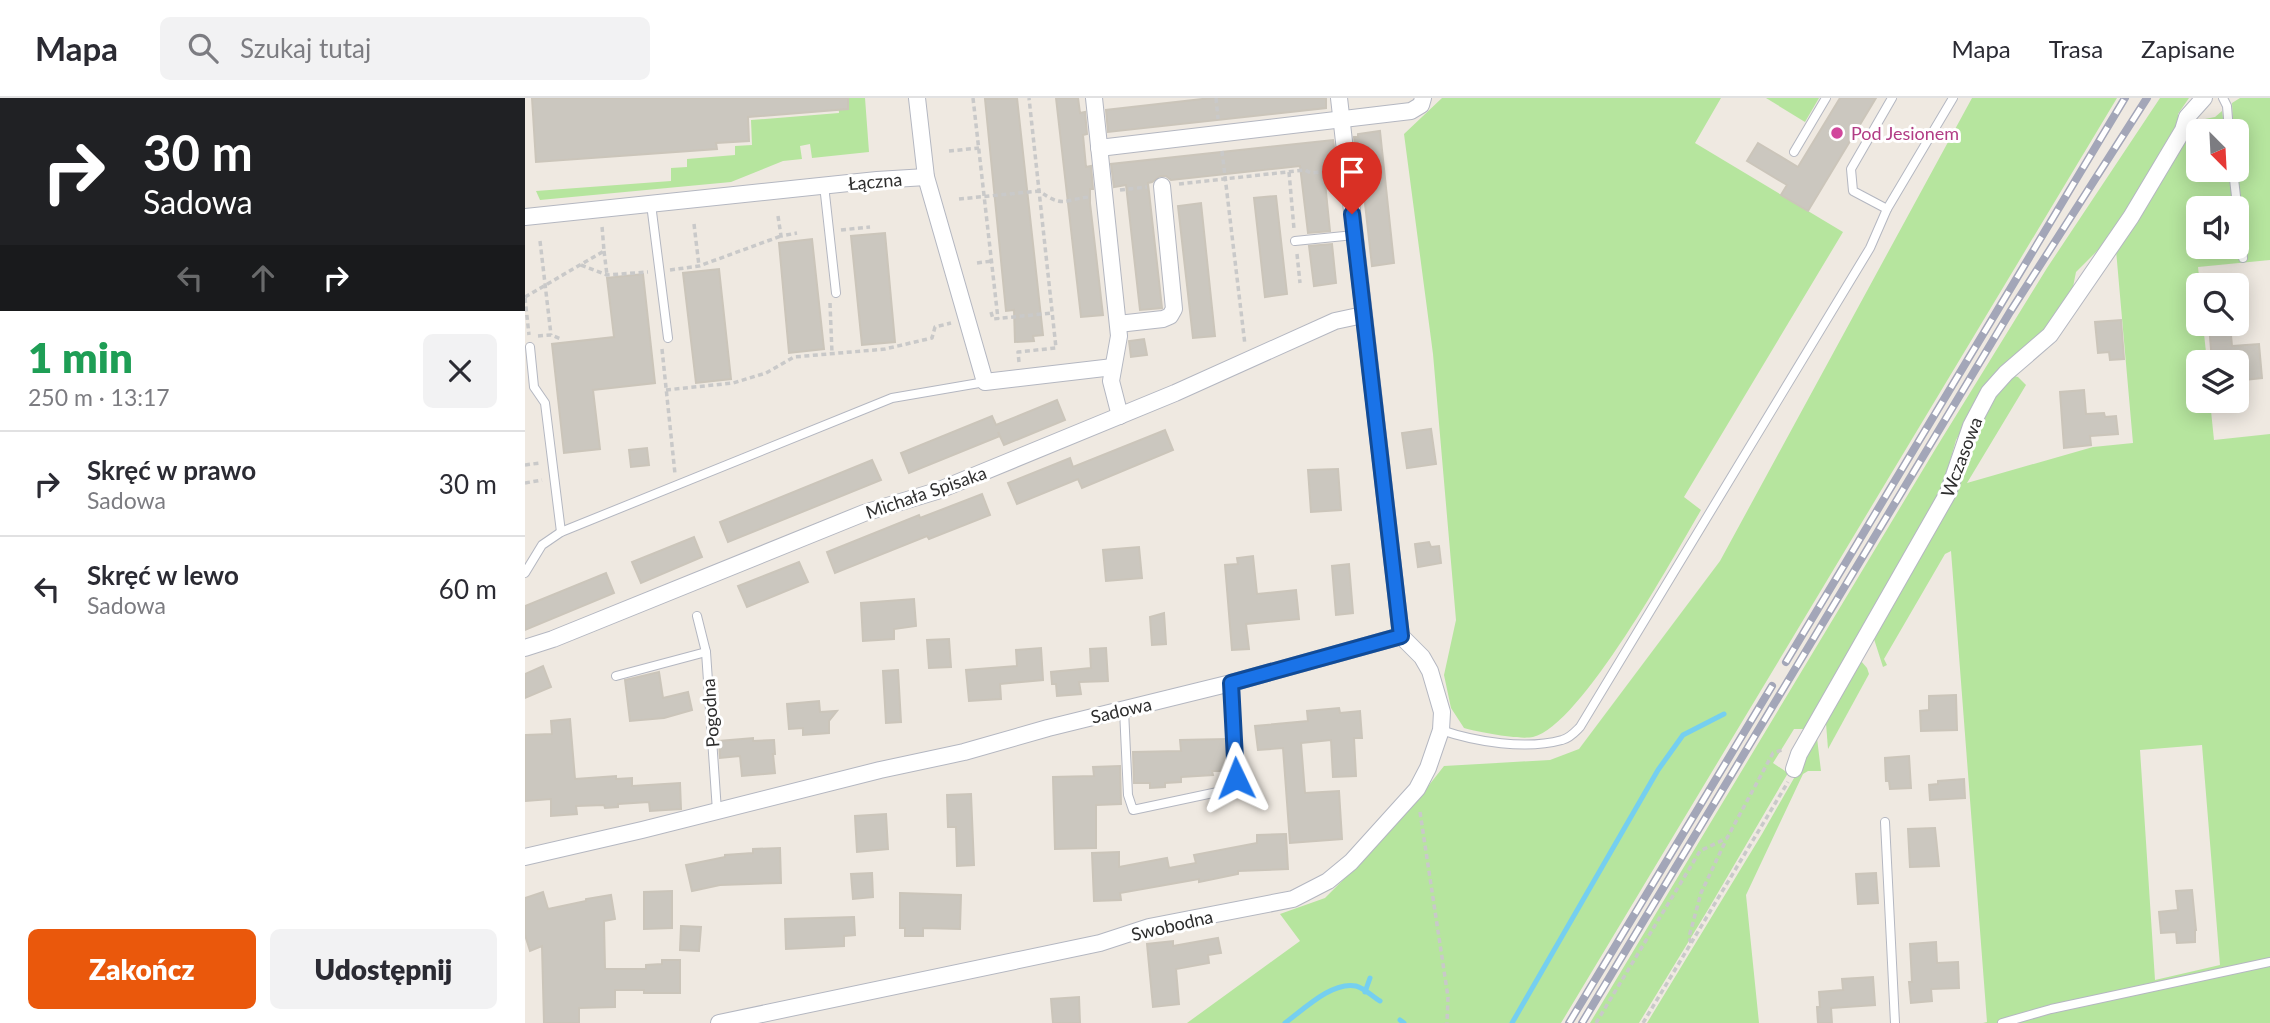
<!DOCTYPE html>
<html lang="pl">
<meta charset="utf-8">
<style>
:root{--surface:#fff;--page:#f2f2f3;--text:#2b2b33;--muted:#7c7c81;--line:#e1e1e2;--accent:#ea580c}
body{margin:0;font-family:Lato,sans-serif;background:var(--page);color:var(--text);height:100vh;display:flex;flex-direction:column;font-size:26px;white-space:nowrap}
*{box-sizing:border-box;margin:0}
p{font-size:23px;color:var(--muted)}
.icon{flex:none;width:38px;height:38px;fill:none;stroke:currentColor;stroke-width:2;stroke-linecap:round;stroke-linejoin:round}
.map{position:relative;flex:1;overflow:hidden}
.side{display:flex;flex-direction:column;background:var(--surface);width:525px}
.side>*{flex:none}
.top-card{background:#202124;color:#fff;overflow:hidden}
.needle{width:46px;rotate:156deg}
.fabs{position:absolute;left:1661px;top:21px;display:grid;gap:14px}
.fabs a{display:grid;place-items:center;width:63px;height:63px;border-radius:10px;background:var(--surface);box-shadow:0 4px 18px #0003;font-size:35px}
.pin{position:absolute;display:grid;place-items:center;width:60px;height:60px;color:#fff;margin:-72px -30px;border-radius:50% 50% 50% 0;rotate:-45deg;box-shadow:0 0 7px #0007}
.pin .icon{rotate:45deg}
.me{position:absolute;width:77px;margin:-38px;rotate:358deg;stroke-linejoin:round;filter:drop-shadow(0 0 5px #0008)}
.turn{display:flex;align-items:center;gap:24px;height:147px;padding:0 28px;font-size:32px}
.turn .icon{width:91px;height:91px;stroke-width:2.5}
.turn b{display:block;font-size:49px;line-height:60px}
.lanes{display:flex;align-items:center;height:66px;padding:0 28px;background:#0003;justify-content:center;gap:35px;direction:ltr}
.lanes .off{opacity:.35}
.round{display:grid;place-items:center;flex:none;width:74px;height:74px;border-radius:10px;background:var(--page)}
.head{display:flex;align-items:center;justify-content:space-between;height:119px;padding:0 28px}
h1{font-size:42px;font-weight:800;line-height:52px;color:#1e9e55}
.cta{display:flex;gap:14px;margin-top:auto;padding:14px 28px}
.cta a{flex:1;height:80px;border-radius:10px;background:var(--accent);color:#fff;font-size:28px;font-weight:800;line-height:80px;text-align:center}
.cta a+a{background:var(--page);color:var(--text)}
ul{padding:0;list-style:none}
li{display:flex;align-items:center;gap:21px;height:105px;padding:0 28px;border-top:2px solid var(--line)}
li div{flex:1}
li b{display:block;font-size:26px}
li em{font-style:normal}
header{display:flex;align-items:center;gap:42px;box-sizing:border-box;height:98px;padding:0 35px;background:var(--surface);border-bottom:2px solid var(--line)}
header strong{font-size:33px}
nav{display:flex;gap:38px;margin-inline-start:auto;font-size:24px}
.search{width:490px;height:63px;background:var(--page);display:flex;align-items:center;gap:18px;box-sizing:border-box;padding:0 24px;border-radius:10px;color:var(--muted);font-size:26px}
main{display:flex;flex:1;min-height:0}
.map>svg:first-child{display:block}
.green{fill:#b6e59e;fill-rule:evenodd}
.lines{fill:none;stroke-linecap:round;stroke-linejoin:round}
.stream{stroke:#75cff0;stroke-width:5}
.building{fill:#cbc7bf;stroke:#cbc5ba;stroke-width:2}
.lane-casing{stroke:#b4b7c1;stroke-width:10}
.street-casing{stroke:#b4b7c1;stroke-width:18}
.path{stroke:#c9c9c9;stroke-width:3.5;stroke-dasharray:5 3.5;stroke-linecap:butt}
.lane{stroke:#fff;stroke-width:8}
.street{stroke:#fff;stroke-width:16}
.rail-casing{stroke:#a3a6b8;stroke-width:8}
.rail{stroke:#fff;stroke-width:5;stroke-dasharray:16;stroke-linecap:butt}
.route-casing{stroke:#114b97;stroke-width:18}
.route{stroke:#1a73e8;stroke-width:12}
.hotel-dot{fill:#d1479c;stroke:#fff;stroke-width:2.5}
.labels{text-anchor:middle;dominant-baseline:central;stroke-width:6;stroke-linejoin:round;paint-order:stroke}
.hotel-label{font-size:18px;fill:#b23c85;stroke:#fff;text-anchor:start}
.street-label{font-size:18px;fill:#2e2e2e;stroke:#fff}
</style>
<header>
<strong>Mapa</strong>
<div class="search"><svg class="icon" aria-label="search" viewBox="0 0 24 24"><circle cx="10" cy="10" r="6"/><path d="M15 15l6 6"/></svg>Szukaj tutaj</div>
<nav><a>Mapa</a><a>Trasa</a><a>Zapisane</a></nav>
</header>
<main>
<section class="side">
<div class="top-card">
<div class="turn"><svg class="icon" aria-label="right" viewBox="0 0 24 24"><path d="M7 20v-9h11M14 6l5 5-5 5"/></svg><div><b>30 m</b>Sadowa</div></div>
<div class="lanes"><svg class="icon off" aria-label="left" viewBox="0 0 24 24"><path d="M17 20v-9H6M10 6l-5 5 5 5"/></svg><svg class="icon off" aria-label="ahead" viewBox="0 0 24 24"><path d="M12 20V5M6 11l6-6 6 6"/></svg><svg class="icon" aria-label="right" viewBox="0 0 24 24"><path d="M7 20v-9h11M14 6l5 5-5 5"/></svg></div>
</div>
<div class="head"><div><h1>1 min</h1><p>250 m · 13:17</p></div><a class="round"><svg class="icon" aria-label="close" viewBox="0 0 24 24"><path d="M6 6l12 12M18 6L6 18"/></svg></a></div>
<ul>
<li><svg class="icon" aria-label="right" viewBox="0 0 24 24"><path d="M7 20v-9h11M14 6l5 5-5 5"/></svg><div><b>Skręć w prawo</b><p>Sadowa</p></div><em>30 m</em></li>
<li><svg class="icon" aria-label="left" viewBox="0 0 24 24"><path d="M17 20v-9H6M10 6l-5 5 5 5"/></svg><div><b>Skręć w lewo</b><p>Sadowa</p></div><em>60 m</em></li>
</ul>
<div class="cta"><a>Zakończ</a><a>Udostępnij</a></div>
</section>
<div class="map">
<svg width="1745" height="925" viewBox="0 0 1745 925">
<rect width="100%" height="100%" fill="#efe9e1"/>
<g class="green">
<polygon points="313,0 340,0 344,54 287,60 285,46 275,48 277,61 258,63 206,84 15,102 11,93 146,83 146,70 162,69 162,61 210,57 210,48 227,47 226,22 314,15"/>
<path d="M917,0H1196L1170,45L1318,134L1159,399L1176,412C1149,458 1056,628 1008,639C993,642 954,634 939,630L926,610L919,577L931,522L908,256L879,36Z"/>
<polygon points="1241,0 1294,0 1280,24"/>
<polygon points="1447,0 1592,0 1036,925 662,925 775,843 755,816 800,800 829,771 897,696 919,668 1025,662 1054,651 1195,463"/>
<polygon points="1635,0 1664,0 1653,16 1654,25 1613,98 1581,144 1551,174 1548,189 1529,223 1454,302 1431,342 1417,392 1280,631 1269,631 1248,665 1263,675 1184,810 1114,925 1065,925 1411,350 1522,170"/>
<path d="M1715,0H1745V162L1673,169L1675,187H1673V226H1678L1682,264H1673V303H1685L1689,342L1745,336V925H1458L1462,924L1426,453L1420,456L1359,561L1362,567L1358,569L1349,541L1430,399L1456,319L1480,284L1489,278L1493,279L1501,287L1442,385L1568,349L1608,345L1591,152L1670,23L1690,19L1697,13L1699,27H1708L1707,5ZM1673,33H1712V72H1673ZM1673,110H1712V149H1673ZM1677,647L1695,867L1630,882L1615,652Z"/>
<polygon points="1336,563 1342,570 1344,576 1303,651 1301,625"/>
<polygon points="1292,640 1296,673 1283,673 1278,676 1221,797 1234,925 1122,925 1237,736"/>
</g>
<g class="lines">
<g class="stream">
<polyline points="840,894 845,880"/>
<polyline points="875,922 879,925"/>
<path d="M760,925C778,912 807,883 831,888C839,890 848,899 855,903"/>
<polyline points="987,925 1133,672 1158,637 1199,616"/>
</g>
</g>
<g class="building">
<polygon points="7,0 323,0 323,11 223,19 224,43 191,45 192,51 11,64"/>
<polygon points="492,0 518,237 508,238 509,243 490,244 489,212 481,213 460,1"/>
<polygon points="531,0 553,0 555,15 560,14 562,36 558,37 561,69 566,68 568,91 565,91 565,105 578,217 556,219"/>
<polygon points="686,0 801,0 801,10 583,34 581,12"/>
<polygon points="1315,0 1351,0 1283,113 1256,97 1262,87 1222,63 1233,45 1273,69"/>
<polygon points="855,33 869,165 847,168 835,61 832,61 829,39 833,39 833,36"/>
<polygon points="808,42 811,64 798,65 805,133 783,135 775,68 646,82 641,78 635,78 627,84 623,85 637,210 615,212 601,87 589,89 586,66"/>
<polygon points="751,98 762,196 740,199 729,100"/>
<polygon points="676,105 690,238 668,240 653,108"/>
<polygon points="360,135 370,244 337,247 326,138"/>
<polygon points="287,141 299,251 264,255 254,145"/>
<polygon points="807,146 811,185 789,188 784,148"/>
<polygon points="194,171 206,281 171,285 158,175"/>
<polygon points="118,176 130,285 68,292 75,351 39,355 27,246 89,239 82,180"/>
<polygon points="1596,222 1599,261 1585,262 1584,254 1573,255 1570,224"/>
<polygon points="1684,226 1705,226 1707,248 1734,246 1737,280 1720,282 1719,264 1687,264"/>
<polygon points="619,241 622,257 606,259 604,243"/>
<polygon points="1559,292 1561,316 1579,315 1580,319 1591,318 1593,336 1565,338 1566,347 1539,350 1535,294"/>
<polygon points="532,302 540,322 479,347 473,334 475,338 384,375 376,355 467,318 471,327"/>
<polygon points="906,331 911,366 882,370 877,335"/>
<polygon points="640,332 648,352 557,390 553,381 492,406 483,385 545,360 548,369"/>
<polygon points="122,350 124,367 106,369 104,352"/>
<polygon points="347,362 356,382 203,444 195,424"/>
<polygon points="813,371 816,412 786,414 783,372"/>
<polygon points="457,396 465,417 404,441 402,438 310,475 302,454 394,417 395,420"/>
<polygon points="169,439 177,459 116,485 107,464"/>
<polygon points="904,444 906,449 914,448 916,465 893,469 890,446"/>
<polygon points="614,449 617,480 581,483 578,452"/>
<polygon points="728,458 732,496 771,492 774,521 721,526 724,551 707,552 700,467 713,466 712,460"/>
<polygon points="274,464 283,484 222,509 213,488"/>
<polygon points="824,466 828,515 811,517 807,468"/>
<polygon points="81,475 89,495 0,532 0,508"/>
<polygon points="389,501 391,528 369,531 369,541 338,543 336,505"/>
<polygon points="639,515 641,546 627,547 625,519"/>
<polygon points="424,541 426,569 404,570 402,542"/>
<polygon points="516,550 518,582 475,586 476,601 444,603 441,572 492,568 491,552"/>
<polygon points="581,550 583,583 554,584 556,596 532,598 531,586 527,586 526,574 566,570 565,551"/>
<polygon points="18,568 26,589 0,600 0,576"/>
<polygon points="373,572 376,624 361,625 358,573"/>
<polygon points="134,574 138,600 163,594 167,612 139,620 105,623 100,582"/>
<polygon points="1431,597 1432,632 1396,633 1395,613 1404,612 1404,598"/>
<polygon points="294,603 295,614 312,613 304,623 304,635 278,637 278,630 264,631 262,606"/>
<polygon points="814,610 815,615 835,613 837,640 829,640 831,678 808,679 806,642 776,645 780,695 814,693 817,741 765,745 758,650 733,652 730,628 783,623 782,613"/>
<polygon points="45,621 50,681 91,678 91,681 107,680 107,688 155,685 156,711 125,713 124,704 93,706 93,709 80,710 79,707 51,708 52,716 26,718 26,701 0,703 0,637 27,636 26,623"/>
<polygon points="228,640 228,643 249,642 250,656 248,656 250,675 217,678 215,658 195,660 194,643"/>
<polygon points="702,641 704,673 687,673 688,677 656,679 656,684 640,685 640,689 625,690 625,685 609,685 608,654 656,653 655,642"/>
<polygon points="1384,658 1386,690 1365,691 1364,683 1361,683 1360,660"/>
<polygon points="595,668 596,706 571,707 571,750 530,751 528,679 569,678 568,669"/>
<polygon points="1439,681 1440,700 1405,702 1404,687 1413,686 1413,683"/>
<polygon points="446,696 449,767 432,768 431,729 423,729 422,697"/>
<polygon points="361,716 363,751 332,754 330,718"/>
<polygon points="1410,730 1414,768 1385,769 1383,731"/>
<polygon points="761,736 763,771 713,773 713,776 674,784 674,781 595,795 596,802 569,803 567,755 594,754 594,769 642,760 644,770 671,765 669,757 732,745 732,737"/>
<polygon points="255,750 256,785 195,787 167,793 161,767 200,759 200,757 228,755 228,751"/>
<polygon points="347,775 348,799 328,801 326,776"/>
<polygon points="1351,775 1353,805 1333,806 1331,776"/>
<polygon points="1667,792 1671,832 1670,832 1670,844 1652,845 1651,834 1636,835 1634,814 1653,812 1651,793"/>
<polygon points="147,793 147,830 119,831 119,794"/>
<polygon points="18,794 23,811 61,803 61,801 86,797 90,821 79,823 80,871 121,871 121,867 137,866 137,862 155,862 155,895 119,895 119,892 90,892 90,909 54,910 54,925 19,925 17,848 5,853 0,837 0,800"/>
<polygon points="375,795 436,797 435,831 398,830 398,838 380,838 380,830 375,830"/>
<polygon points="329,819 330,837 319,838 319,848 261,851 260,821"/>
<polygon points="156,828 176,829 174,853 155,852"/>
<polygon points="693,840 696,855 683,857 684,865 651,871 654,906 628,909 622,846 648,843 648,848"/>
<polygon points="1411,844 1412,865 1433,864 1434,890 1406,891 1407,903 1386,905 1384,884 1387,884 1385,846"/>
<polygon points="1348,879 1350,907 1306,910 1307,925 1293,925 1292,909 1295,909 1294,894 1318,892 1317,881"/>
<polygon points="554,899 555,925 528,925 526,901"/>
</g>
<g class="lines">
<defs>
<g id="lane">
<polyline points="1698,0 1702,8 1704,33"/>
<polyline points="1269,54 1301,0"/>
<polyline points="1708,72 1718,160"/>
<polyline points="299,87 311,195"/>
<polyline points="126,106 143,240"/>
<polyline points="1362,111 1328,93 1326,71 1367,0"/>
<polyline points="770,143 829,137"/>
<polyline points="5,249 9,289 20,305 36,434"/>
<polyline points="0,475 17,447 36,434 367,300 460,284"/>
<polyline points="172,518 181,554 192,713"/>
<polyline points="91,578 181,554"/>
<polyline points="599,612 603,697 608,712 702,692 711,684 711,680 706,585"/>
<path d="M916,632C951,644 1001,652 1037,642C1045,640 1050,634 1055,629L1345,150L1362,111L1428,0"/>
<polyline points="1360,724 1370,925"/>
<polyline points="1477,925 1526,911 1745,864"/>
</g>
<g id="street">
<polyline points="392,0 401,79 460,284 588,269"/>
<polyline points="569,0 594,238 586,283 595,318"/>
<polyline points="814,0 876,538"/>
<polyline points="574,50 886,13 896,7 898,0"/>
<polyline points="0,119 352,82 401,79"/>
<polyline points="593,226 638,221 645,218 649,211 637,88"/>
<polyline points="0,550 28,541 339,415 412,393 650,295 810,223 838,217"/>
<polyline points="1269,671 1274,656 1423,395 1446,328 1464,294 1481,275 1525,237 1606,119 1658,32 1662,19 1679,0"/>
<polyline points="0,759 117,732 355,672 439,654 523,630 706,585 876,538"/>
<polyline points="194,925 575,845 624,829 768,801 803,783 826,764 892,691 903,670 916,632 917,614 905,573 897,559 876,538"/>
</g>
</defs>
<use href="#lane" class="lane-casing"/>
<use href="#street" class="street-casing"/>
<g class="path">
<polyline points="448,0 473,221"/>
<polyline points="691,0 693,21"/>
<polyline points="424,53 454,50"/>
<polyline points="697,53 720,247"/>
<polyline points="764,74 769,131"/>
<polyline points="654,86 780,72 786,75 805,73"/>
<polyline points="595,92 622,89"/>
<path d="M434,101L514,93C539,110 537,102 564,99"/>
<polyline points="253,118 256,138 272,135"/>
<polyline points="169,126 174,168"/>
<polyline points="316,132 345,129"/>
<polyline points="15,143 26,237"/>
<polyline points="79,153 82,177"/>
<polyline points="772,156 775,185"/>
<polyline points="452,165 467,163"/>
<polyline points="56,167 82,177 123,174"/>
<polyline points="145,172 174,168 256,138"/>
<polyline points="0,199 79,153 77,128"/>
<polyline points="0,200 4,237"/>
<polyline points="305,205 307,255"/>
<polyline points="466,214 468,221 527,215"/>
<polyline points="13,238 26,237 36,241"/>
<polyline points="137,251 150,376"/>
<polyline points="494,264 493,254 531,250 504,0"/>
<polyline points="141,292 208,285 241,275 269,259 360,251 407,240 410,229 426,225"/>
<polyline points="0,367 15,365"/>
<polyline points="0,385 17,382"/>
<polyline points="895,714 923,899 922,925"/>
<polyline points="1166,845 1164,839 1176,795 1201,742"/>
<polyline points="1071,925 1175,753 1202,740 1248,655 1257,652"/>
<polyline points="1118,925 1263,684"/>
</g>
<use href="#lane" class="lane"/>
<use href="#street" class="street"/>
<defs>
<g id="rail">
<polyline points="1261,564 1600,0"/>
<polyline points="1044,925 1247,588"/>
<polyline points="1057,925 1485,214 1622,0"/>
</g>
</defs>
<use href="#rail" class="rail-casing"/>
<use href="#rail" class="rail"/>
</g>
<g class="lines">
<defs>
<polyline id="route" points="711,680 706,585 876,538 827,116"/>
</defs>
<use href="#route" class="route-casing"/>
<use href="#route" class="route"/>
</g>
<circle class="hotel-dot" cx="1312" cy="35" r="7"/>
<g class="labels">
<g class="hotel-label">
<text x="1326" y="35">Pod Jesionem</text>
</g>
<g class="street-label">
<text transform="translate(350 83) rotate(-5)">Łączna</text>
<text transform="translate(1436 359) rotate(-69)">Wczasowa</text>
<text transform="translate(401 394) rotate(-19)">Michała Spisaka</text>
<text transform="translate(596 612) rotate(-13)">Sadowa</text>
<text transform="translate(185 615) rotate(-94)">Pogodna</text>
<text transform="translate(647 827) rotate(-13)">Swobodna</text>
</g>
</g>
</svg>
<div class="fabs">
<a><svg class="needle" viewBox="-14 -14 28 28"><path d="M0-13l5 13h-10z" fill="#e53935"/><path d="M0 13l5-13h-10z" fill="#7c7c81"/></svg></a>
<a><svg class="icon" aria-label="sound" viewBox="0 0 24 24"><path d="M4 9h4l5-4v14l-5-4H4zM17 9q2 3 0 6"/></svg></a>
<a><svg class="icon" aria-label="search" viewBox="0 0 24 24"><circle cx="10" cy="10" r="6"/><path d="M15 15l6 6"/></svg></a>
<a><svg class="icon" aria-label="layers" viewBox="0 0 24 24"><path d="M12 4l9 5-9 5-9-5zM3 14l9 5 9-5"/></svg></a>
</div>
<div class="pin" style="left:827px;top:116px;background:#d93025"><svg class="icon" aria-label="arrive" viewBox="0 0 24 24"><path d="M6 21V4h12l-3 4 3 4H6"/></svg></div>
<svg class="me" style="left:711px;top:680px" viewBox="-20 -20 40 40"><path d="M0-17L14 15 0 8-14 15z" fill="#1a73e8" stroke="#fff" stroke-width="4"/></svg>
</div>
</main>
